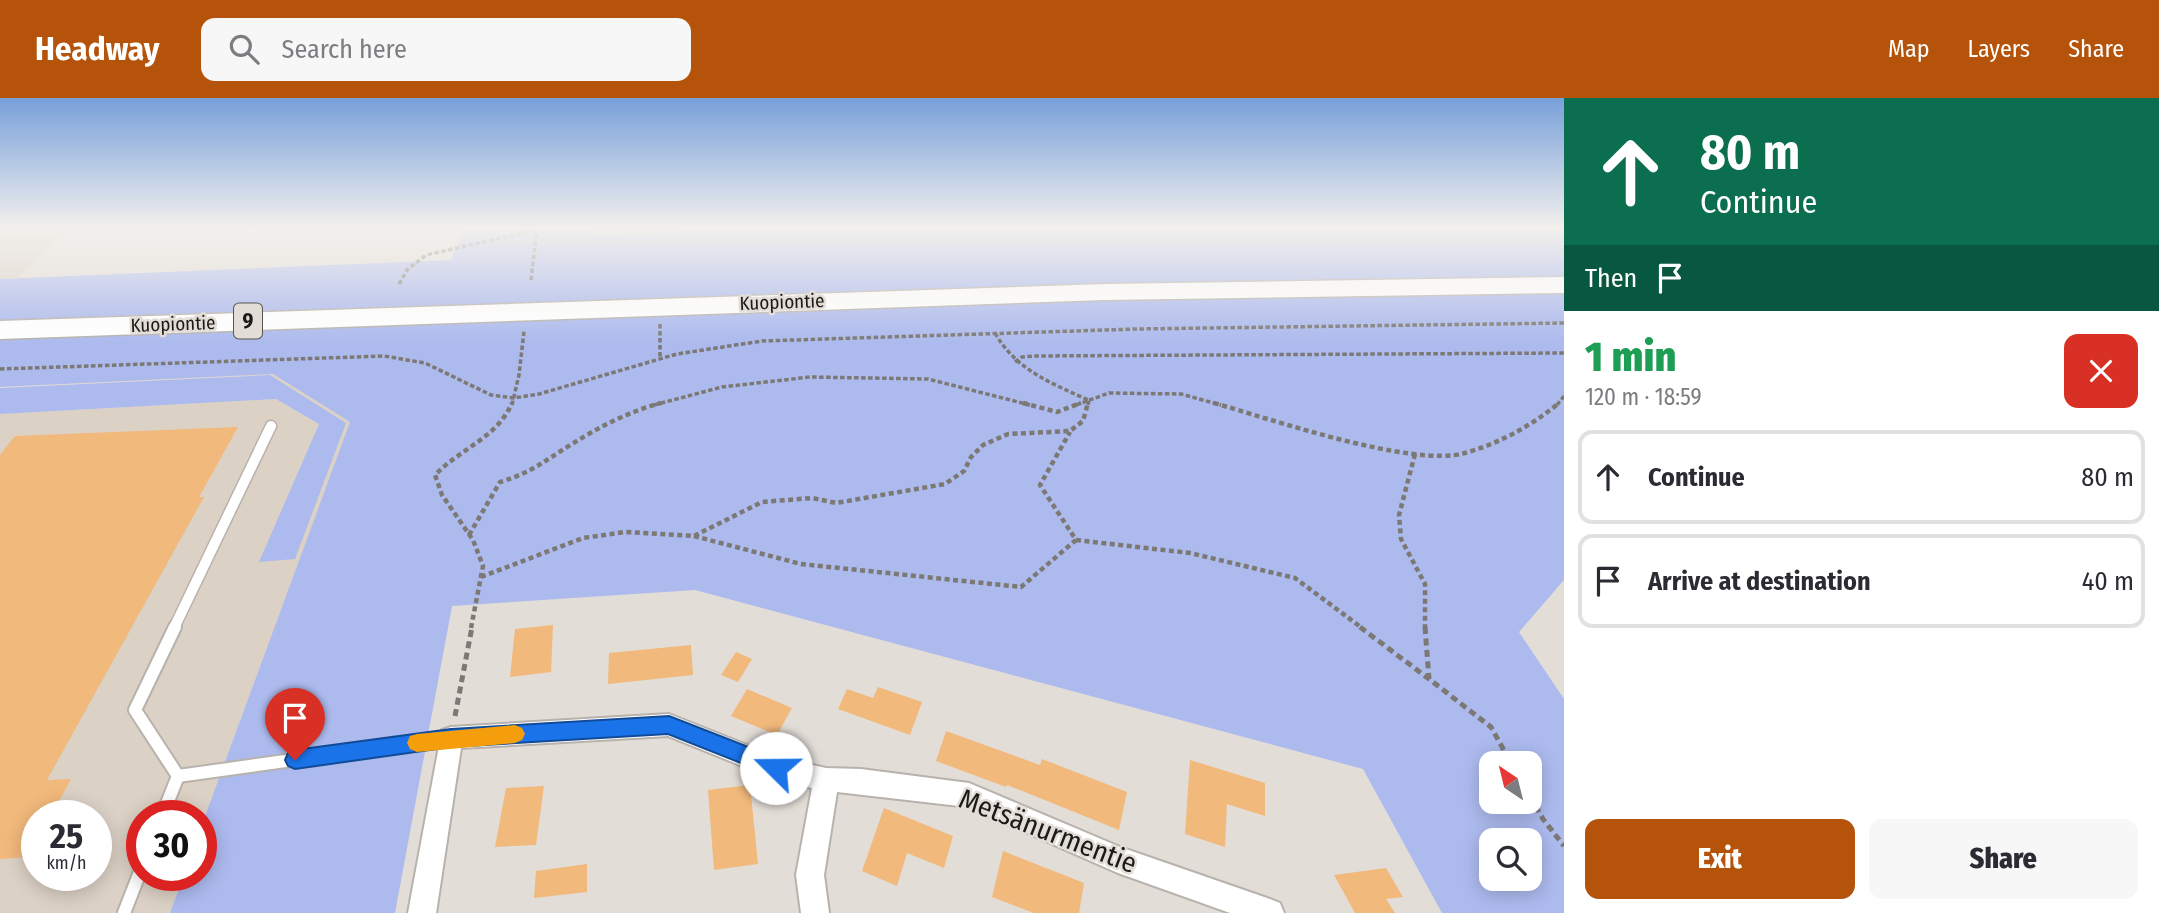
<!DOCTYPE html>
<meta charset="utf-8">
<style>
:root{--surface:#fff;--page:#f7f7f7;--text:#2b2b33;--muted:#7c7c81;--line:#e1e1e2;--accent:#b45309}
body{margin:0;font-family:"Fira Sans Condensed",sans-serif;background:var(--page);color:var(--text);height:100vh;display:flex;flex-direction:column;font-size:26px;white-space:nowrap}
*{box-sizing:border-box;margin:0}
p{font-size:23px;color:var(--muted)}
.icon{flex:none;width:38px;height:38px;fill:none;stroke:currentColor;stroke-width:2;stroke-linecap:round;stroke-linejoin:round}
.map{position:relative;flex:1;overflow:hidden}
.side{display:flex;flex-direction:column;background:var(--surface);width:595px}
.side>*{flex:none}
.hud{background:#0b6e4f;color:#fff;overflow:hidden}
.needle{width:46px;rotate:325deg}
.tools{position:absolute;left:1479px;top:653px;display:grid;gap:14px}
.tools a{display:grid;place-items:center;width:63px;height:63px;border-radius:14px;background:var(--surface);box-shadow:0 4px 18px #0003;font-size:35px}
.speed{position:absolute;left:21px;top:702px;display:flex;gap:14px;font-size:35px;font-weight:700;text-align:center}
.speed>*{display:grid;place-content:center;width:91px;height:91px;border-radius:50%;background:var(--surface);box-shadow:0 4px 18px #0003;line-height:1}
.speed small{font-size:18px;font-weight:400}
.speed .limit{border:10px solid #d22;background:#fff;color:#111}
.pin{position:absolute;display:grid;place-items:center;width:60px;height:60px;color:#fff;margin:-72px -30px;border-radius:50% 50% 50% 0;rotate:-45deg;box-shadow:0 0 7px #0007}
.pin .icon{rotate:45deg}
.me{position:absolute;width:77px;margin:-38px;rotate:292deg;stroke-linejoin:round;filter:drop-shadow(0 0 5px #0008)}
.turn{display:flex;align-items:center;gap:24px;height:147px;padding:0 21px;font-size:32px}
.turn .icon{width:91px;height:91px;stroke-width:2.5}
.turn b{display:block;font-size:49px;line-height:60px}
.then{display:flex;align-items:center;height:66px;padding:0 21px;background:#0003;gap:14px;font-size:26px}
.round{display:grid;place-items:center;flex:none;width:74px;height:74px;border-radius:14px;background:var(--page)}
.head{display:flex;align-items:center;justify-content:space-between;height:119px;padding:0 21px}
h1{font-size:42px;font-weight:800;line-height:52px;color:#1e9e55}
.button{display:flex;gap:14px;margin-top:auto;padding:14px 21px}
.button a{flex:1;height:80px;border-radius:14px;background:var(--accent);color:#fff;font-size:28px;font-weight:800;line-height:80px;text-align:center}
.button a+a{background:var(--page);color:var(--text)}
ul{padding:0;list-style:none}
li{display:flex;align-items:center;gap:21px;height:94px;margin:0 14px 10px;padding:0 7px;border:4px solid var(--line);border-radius:14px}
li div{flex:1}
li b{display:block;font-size:26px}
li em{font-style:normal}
header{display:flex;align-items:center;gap:42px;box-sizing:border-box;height:98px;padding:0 35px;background:var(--accent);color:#fff}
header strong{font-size:33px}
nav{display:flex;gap:38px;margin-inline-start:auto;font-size:24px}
.search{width:490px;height:63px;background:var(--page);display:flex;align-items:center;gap:18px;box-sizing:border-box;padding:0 24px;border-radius:14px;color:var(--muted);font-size:26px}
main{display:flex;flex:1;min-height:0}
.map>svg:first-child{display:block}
.built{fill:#dcd1c5;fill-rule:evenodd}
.green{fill:#acbaee;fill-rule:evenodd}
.building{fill:#f1b97b}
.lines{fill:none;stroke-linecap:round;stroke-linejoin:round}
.lane-far1-casing{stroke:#b8b2ac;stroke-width:13}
.lane-casing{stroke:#b8b2ac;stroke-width:16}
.street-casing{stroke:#b8b2ac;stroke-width:4}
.highway-casing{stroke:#b8b2ac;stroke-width:3}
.path-far2{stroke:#7c7874;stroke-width:3.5;stroke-dasharray:4.5 2.5;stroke-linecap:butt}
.path-far1{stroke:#7c7874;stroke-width:4.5;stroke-dasharray:5 3.5;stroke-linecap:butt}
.path{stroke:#7c7874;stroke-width:5;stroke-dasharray:7 4.5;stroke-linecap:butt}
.lane-far1{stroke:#fff;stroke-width:10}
.lane{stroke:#fff;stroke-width:12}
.street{fill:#fff;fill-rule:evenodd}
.highway{fill:#fff;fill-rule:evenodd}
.route{fill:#1a73e8;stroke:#114b97;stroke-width:2}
.slow{fill:#f59e0b}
.labels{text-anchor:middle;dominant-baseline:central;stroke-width:5;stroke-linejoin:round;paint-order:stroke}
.far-street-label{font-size:19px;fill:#1c1a18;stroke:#e3ddd7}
.shield{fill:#e3ddd7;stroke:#585451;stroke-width:2}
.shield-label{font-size:21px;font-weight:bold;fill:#1c1a18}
.near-street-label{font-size:28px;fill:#1c1a18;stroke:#e3ddd7}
</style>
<header>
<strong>Headway</strong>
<div class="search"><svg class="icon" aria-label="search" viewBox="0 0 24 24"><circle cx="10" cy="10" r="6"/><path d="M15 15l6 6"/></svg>Search here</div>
<nav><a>Map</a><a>Layers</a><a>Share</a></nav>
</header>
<main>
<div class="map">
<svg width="1564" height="815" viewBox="0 0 1564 815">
<rect width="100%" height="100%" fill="#e3ddd7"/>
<g class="built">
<polygon points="0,131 69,131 17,180 0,181"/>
<path d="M273,276L350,324L201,729V718H142V777H184L170,815H0V316L276,301L319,326L260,464L346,325L270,277L0,289ZM37,718H96V777H37Z"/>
</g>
<g class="green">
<path d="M464,131H589L590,138L730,131H1564V482L1519,534L1564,601V815H1442L1363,671L695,492L452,508L395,815H170L184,777H201V729L350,324L273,276L0,289V181L451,162ZM1491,665H1530V704H1491ZM1491,742H1530V780H1491Z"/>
<polygon points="270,277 346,325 295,461 259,464 319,326 276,301 0,316 0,290"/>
</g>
<g class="building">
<polygon points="238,329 199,399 204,399 47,682 71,681 51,718 37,718 37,744 29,759 0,761 0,357 15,338"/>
<polygon points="553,527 551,574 510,579 515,531"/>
<polygon points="691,547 693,577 608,586 609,555"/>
<polygon points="736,554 752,561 738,584 721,577"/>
<polygon points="878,589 922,604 910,637 838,611 847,591 873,600"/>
<polygon points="747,591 792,610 777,637 731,618"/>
<polygon points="946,633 1040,667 1042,661 1127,694 1119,732 1007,687 1006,689 936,663"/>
<polygon points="1190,662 1265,685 1265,718 1227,706 1225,749 1185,736"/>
<polygon points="750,687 758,766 714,772 708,692"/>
<polygon points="544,688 536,747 495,749 506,690"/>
<polygon points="884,710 953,738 944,770 907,755 897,788 862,773"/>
<polygon points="1003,753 1084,785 1079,815 1034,815 992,799"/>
<polygon points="587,766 587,794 534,800 536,773"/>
<polygon points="1386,770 1403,799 1386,801 1395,815 1355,815 1334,777"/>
</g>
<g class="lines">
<defs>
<polyline id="lane-far1" points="174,530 271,328"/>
<g id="lane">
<polyline points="178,678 451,640"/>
<polyline points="162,718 178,678 135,612 175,529"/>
<polyline points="124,815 142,769"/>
</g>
<polygon id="street" points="669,616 777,659 826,670 861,671 969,685 1120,749 1270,801 1280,805 1284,815 1230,815 1118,775 968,709 837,694 824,777 829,815 801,815 796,777 812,690 777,682 668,638 461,650 436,815 408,815 442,632 451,629"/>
<polygon id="highway" points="1564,179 1564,195 1104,202 0,241 0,223 1104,186"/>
</defs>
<use href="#lane-far1" class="lane-far1-casing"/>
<use href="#lane" class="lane-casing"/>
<use href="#street" class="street-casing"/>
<use href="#highway" class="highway-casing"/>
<g class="path-far2">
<polyline points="531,182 537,131"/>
<polyline points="399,186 407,172 426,157 537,132"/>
<polyline points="660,226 660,260"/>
<path d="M995,235C1016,272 1051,285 1088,302"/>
<polyline points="1015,264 1022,259 1034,258 1564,255"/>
<polyline points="0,271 384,258 425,265 491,297 514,300 539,296 677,256 762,243 1136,231 1564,225"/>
<polyline points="512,307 519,277 524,233"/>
<polyline points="654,307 722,289 810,279 928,281 1030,307"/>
<polyline points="1076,307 1109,295 1181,296 1221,307"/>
<polyline points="1088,307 1089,302"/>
<polyline points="1557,307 1564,298"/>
</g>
<g class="path-far1">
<polyline points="1023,305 1057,314 1081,305"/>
<path d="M1214,305C1271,321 1412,370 1465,355C1500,345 1531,328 1559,305"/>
<polyline points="1415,356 1399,417 1401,441 1425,486 1425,530"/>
<path d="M469,437L500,384C533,374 544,363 572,346C599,329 630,313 661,305"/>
<polyline points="694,438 801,466 1021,489 1076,442 1040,387 1070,334"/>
<polyline points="1076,442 1190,455 1295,480 1362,530"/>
<polyline points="481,479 583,440 625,434 694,438 762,404 812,400 836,405 945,386 964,373 971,359 983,347 1008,336 1070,333 1083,323 1088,305"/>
<path d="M471,530L483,468L473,442L442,397L435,377C461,350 497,340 512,305"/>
</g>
<g class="path">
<polyline points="1360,529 1429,581"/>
<polyline points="1425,529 1429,581 1491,629 1511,665"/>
<polyline points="455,618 472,529"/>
<polyline points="1530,698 1543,721 1564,748"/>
</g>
<use href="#lane-far1" class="lane-far1"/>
<use href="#lane" class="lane"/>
<use href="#street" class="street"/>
<use href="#highway" class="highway"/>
</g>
<linearGradient id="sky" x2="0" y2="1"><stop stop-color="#78a0da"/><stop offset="0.53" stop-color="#f2f0ed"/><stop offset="1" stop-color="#f2f0ed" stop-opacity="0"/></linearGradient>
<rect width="1564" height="245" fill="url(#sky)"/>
<polygon class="route" points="669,618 784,663 787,670 784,676 776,679 668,636 451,649 295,671 288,668 285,662 288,655 295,652 451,631"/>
<polygon class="slow" points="515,627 522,630 525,636 522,642 515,645 417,654 410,651 407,645 410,638 417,636"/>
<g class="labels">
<g class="far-street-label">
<text transform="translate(782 204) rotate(-2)">Kuopiontie</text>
<text transform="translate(173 226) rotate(-2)">Kuopiontie</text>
</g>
<rect class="shield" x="234" y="205.5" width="28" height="35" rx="5"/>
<g class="shield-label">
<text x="248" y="223">9</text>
</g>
<g class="near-street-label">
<text transform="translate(1048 733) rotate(21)">Metsänurmentie</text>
</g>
</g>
</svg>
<div class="tools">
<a><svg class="needle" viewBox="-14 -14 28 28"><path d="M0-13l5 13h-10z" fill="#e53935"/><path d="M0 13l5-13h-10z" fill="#7c7c81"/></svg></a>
<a><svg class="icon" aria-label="search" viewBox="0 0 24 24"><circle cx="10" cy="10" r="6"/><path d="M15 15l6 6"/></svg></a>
</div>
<div class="speed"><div>25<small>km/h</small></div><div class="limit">30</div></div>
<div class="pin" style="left:295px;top:662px;background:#d93025"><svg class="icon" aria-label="arrive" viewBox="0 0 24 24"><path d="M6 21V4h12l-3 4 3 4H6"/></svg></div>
<svg class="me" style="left:776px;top:670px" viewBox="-20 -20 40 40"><circle r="19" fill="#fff"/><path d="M0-13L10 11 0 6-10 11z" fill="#1a73e8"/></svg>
</div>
<section class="side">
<div class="hud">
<div class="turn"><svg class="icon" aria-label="ahead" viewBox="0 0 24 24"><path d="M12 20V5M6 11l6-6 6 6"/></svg><div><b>80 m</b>Continue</div></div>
<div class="then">Then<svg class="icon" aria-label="arrive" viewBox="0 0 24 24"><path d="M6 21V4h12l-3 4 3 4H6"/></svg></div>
</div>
<div class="head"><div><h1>1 min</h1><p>120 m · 18:59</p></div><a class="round" style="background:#d93025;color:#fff"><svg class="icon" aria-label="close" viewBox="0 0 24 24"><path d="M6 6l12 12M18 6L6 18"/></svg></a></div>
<ul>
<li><svg class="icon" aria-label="ahead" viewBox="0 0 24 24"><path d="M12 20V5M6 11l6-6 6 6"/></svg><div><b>Continue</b></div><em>80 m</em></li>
<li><svg class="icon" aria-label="arrive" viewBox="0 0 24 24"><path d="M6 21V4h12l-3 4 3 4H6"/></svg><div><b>Arrive at destination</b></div><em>40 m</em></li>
</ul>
<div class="button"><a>Exit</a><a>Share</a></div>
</section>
</main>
